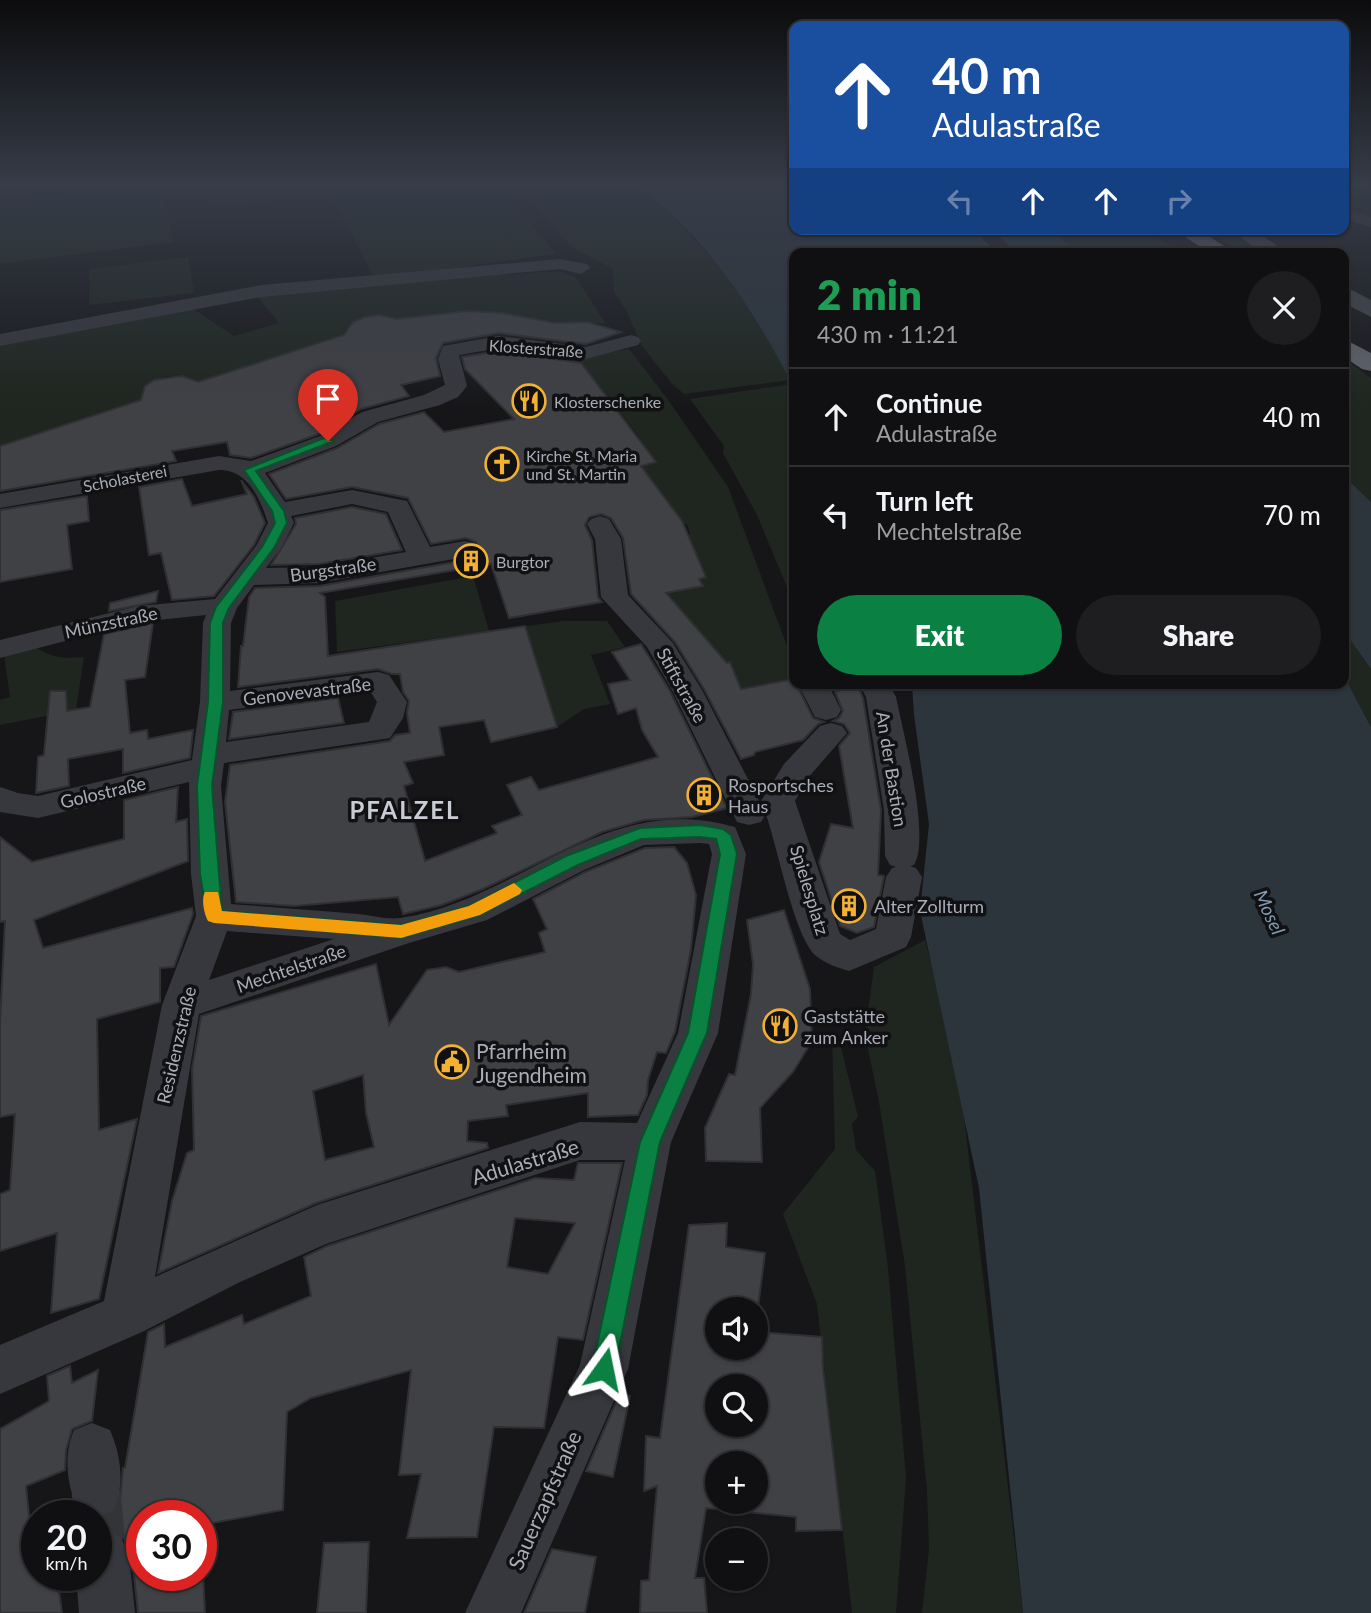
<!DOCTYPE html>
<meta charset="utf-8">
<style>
:root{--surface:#101012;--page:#1e1e20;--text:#f1f3f6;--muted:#9c9d9f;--line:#303032;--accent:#0b8043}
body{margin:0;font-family:Lato,sans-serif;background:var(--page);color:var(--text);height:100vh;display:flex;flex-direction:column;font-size:26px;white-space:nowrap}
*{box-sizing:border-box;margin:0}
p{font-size:23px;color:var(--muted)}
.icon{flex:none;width:38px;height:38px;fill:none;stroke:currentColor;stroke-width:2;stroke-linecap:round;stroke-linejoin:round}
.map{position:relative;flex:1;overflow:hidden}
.sheet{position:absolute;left:789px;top:248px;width:560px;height:441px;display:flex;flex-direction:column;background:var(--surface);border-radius:14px;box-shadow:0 2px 5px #0004,0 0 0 2px var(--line)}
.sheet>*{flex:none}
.top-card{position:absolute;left:789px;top:21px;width:560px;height:214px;border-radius:14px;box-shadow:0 2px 5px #0004,0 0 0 2px var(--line);background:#1a4fa0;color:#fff;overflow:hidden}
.controls{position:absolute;left:705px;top:1297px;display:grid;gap:14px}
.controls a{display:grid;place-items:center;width:63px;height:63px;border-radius:50%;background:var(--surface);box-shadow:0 2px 5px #0004,0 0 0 2px var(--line);font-size:35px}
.speed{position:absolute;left:21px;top:1500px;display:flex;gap:14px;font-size:35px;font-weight:700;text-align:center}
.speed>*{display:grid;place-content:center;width:91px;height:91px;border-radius:50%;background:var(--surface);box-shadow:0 2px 5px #0004,0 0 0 2px var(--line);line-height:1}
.speed small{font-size:18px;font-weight:400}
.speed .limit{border:10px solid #d22;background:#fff;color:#111}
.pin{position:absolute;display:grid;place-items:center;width:60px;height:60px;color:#fff;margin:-72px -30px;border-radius:50% 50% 50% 0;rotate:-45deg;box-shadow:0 0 7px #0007}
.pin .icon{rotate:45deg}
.me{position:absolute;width:77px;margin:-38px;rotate:12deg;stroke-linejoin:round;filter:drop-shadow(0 0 5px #0008)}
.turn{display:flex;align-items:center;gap:24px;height:147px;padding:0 28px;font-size:32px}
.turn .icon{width:91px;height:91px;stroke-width:2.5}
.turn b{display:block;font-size:49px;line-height:60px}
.lanes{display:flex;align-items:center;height:66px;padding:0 28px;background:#0003;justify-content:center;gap:35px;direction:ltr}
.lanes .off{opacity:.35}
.round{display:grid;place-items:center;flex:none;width:74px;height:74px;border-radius:37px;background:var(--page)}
.summary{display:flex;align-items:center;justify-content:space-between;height:119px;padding:0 28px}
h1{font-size:42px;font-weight:800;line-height:52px;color:#1e9e55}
.button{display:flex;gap:14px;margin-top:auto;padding:14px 28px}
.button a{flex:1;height:80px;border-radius:42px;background:var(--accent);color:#fff;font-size:28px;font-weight:800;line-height:80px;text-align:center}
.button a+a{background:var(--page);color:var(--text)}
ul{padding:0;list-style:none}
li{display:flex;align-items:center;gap:21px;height:98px;padding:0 28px;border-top:2px solid var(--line)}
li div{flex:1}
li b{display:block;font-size:26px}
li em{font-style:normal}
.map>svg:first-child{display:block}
.green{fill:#1e261f}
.water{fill:#2c353c}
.building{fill:#404145;stroke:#303034;stroke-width:2;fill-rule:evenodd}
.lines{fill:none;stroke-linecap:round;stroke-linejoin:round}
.street-tunnel{stroke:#333438;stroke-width:49;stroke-dasharray:49 24;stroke-linecap:butt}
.street{fill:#37383d;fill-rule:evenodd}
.secondary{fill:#45474d;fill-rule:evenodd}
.highway{fill:#63666e;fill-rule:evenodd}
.route{fill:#0b8043;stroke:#07532c;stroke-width:2}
.slow{fill:#f59e0b}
.labels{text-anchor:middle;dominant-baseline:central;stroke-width:7;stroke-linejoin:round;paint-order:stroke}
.far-street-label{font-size:16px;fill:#a8adb8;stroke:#111113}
.far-poi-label{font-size:16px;fill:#a8adb8;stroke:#111113;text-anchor:start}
.street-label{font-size:18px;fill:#a8adb8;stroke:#111113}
.poi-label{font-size:18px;fill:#a8adb8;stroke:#111113;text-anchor:start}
.water-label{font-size:19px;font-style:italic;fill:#7f9bb3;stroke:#111113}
.near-poi-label{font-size:21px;fill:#a8adb8;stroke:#111113;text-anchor:start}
.near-street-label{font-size:21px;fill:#a8adb8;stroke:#111113}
.district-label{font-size:24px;font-weight:bold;letter-spacing:2px;fill:#c9ccd4;stroke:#111113}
</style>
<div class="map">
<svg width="1371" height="1613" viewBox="0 0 1371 1613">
<rect width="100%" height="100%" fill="#161618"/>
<g class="green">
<polygon points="140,185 160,185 174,242 0,264 0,201"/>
<polygon points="277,185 314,185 318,196 211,207 208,193"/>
<polygon points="499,185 556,254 375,279 326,186"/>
<polygon points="1344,185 1371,185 1371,222 1344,212"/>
<polygon points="519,186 636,186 656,200 730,277 761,324 790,380 684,394 672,384 642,346 626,310 614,292 613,269 572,247"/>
<polygon points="1050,229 1142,229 1184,254 1080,254"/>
<polygon points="1202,229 1228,229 1268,254 1246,254"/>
<polygon points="188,257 194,293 89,305 89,269"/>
<path d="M544,272H562L576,278L606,324L578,321L555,323L502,313L467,311L396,319L372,316L353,322L351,328L356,331L197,382C181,372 156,374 144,389L143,393L150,397L0,446V344L192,308L234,336L279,323L257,296L477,274L507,275Z"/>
<polygon points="629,349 669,401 728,487 794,665 794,679 775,683 744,697 731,662 722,664 665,592 703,586 699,579 705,577 672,535 690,534 687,524 658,528 641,466 655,462 637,439 640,438 576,357"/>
<polygon points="1344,358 1371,378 1371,502 1344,476"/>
<polygon points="792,384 794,388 794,604 757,515 723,453 724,446 690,399"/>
<polygon points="473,576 489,631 563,621 607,621 625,647 591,655 610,704 584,709 557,727 534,653 505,656 496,630 337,652 335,601"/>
<polygon points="1344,631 1371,669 1371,727 1344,676"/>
<path d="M36,647C51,658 65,659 84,657L76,710L0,725V700L10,697L4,655Z"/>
<polygon points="925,940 958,1066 1023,1613 922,1613 929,1549 927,1491 905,1266 879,1102 865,1035 874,967"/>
<polygon points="832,1033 838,1034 858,1117 852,1124 856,1150 875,1171 888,1268 906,1478 896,1613 852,1613 817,1304 783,1214 835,1149"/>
</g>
<g class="water">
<path d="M794,185V229H972L999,254H794V388C754,311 709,238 636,185Z"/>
<polygon points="990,229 1050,229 1080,254 1019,254"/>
<polygon points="1344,476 1371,502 1371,669 1344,631"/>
<polygon points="1344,676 1371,727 1371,1613 1023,1613 979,1188 920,911 929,824 914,715 912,684 1344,684"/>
</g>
<g class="building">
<polygon points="467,311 502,313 555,323 587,322 621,332 586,344 499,333 443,343 436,358 440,376 401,385 409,396 361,409 319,434 251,458 230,455 227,442 172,451 176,461 0,491 0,446 141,400 145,386 154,380 182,376 198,382 344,335 353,322 365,317 379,315 397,319"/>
<polygon points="499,351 581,363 656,462 641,466 682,521 706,577 699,579 703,586 666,593 727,663 730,662 741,689 794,679 813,718 824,722 818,724 803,740 755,752 754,755 741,759 704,689 675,642 631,594 623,538 611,518 601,514 589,517 585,525 592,540 598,597 602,602 509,618 491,564 320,593 325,597 328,656 525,626 557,727 491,742 484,720 439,727 444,755 404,762 413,783 404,786 425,861 497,833 492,826 522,815 507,785 531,777 539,790 658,757 642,730 636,708 618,714 608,684 630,680 612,652 641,644 670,691 727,808 692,817 644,820 602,832 483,889 442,905 403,914 398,897 294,906 236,902 225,802 230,765 390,741 395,735 410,733 407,713 409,701 403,692 400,674 392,674 378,669 238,687 241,646 243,646 249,597 255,588 319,586 466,560 475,558 480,550 476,542 466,538 431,544 408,498 352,487 286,499 269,474 337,448 379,424 424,412 444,432 514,419 465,369 462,357"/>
<polygon points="182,479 192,506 247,494 241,480 254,497 265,523 254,545 214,596 172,600 161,553 149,555 139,487"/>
<polygon points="87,496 89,521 67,525 72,569 0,582 0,510"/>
<polygon points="352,507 386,514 402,550 319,564 271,565 296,524 295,518"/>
<polygon points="158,591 156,602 109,611 110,603"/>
<polygon points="153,623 145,677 125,680 130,733 147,730 148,739 193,730 190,758 123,773 123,749 68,759 69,786 36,793 38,757 44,755 50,691 66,691 67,711 90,707 104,634"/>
<polygon points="857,684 863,698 881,810 878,875 884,876 874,927 857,933 840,926 819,862 831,824 853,828 839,746 850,733 844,724 833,721 839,718 843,711 835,692"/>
<polygon points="338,698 344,723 229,739 233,712"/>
<polygon points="178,787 176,822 187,819 188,861 34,920 43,948 192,908 193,914 174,967 160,968 160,1002 97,1019 99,1130 137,1119 99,1299 51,1313 57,1233 0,1251 0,1194 10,1190 15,1114 0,1117 0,1023 5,921 0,922 0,837 32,862 124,839 124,800"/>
<path d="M674,847L687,863L696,895L691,949L675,1032L666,1053L657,1052L648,1080L647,1095L638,1115L588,1117V1093L506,1105L508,1116L468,1121L467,1141L487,1143L488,1148L316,1203L158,1273L172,1201L187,1153L194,1150L192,1069L201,1016L376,964L389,1025L427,970L446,967L459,972L545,952L539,933L547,929L533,899L585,872L645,848ZM363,1075L366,1113L374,1147L325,1160L313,1091Z"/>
<polygon points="784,910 810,989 812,1041 793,1072 760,1108 762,1162 706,1161 705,1128 729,1074 735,1075 751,994 753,964 747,920"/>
<path d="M578,1163H622L583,1340L558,1337L544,1428L494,1427L477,1537L407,1538L421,1474L399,1475L411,1370L311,1398L287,1412L283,1510L201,1525V1516H142V1575H203L205,1613H138L132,1556L123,1536L103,1527L96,1528V1520L115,1512L120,1501L123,1468H125L148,1332L164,1324L165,1347L242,1315L244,1324L311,1296L304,1257L327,1246L535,1178L574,1180ZM515,1218L575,1223L548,1274L507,1267Z"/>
<path d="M727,1223L726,1247L765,1253L758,1307L762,1309L759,1332L822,1337L823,1367L842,1530L796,1531V1517L706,1508L695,1578H704L707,1613H640L641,1581L649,1580L657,1486L644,1491L646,1436L660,1438L689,1225ZM718,1309H756V1348H718ZM718,1386H756V1424H718ZM718,1463H756V1502H718Z"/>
<polygon points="70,1366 72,1383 98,1370 92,1421 72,1429 66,1450 65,1470 26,1486 32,1545 37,1543 37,1575 57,1575 62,1613 0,1613 0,1429 49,1401 47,1376"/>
<polygon points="620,1393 630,1396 613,1477 586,1471"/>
<polygon points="369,1542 366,1613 317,1613 324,1543"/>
<polygon points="552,1549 596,1557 585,1613 524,1613"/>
</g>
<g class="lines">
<polyline class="street-tunnel" points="96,1492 102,1556"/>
<g class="street">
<polygon points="1344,209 1371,217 1371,227 1344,219"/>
<polygon points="560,259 587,264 590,268 581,274 560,269 261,297 0,346 0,334 261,285"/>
<path d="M631,335L638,337L641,341L638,345L586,359L499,348L459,355L467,386L458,397L440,405L378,422L336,446L265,473L285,502L352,490L407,501L430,547L465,541L474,543L478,549L474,555L465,557L319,583L254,585L237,608L231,623L230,691L378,672L389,675L407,702L403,718L390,738L224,763L221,786L231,904C273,907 315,910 358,914C370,915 388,920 400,918C519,901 604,789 735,827L746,854L718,1033L671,1142L628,1369L521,1613H465L580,1365L625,1160H580L326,1244L240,1282L142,1332L0,1394V1345L104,1301L162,1005L196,916L191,874L189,782L38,818L0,812V787L18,793L38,796L192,760L200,702L203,623L206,615L138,622L0,658V640L138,606L215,599L256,546L268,523C260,498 248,470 219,470L0,508V494L219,456L251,461L320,436L362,412L424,395L445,385L438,359L443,346L499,336L586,347ZM352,504L388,512L406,552L319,567L266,568L281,548L294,523L291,516ZM370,691L377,702L369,722L226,742L229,710ZM700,843L709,844L712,854L678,1033L637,1123L580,1122L317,1205L155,1277L199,1014L409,943L487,920L584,870L644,845ZM227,931L334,939L209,980Z"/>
<polygon points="600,516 609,519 621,539 628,595 673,643 702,690 766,814 761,822 749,825 737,822 672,690 647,647 601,597 595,539 587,524 591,519"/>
<polygon points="798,684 828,684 841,710 837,717 826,720 815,717"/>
<path d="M859,684H889L896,697C903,732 931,837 914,865L910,866L916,868L922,877L911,937L906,947L849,971C838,968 824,963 815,955C791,930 777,838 761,801L784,764L820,726L831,723L842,726L847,733L807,779L795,801L840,934L850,940L876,929L886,877L892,868L896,867L890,865L885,856L884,810L866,697Z"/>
<path d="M92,1423L110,1430C121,1456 125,1484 114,1510L96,1518V1516L78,1510C67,1484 63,1456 74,1430Z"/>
<polygon points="102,1529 121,1537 129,1556 135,1613 79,1613 76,1575 96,1575 96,1531"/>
</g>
<g class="secondary">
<polygon points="1229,229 1253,229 1289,254 1264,254"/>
<polygon points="1344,286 1371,300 1371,317 1344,303"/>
</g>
<g class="highway">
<polygon points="1173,229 1198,229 1236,254 1211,254"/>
<polygon points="1344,339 1371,353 1371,371 1362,369 1344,357"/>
</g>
</g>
<linearGradient id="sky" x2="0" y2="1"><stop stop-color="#0c0c0d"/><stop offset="0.45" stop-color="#363c48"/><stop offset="1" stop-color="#363c48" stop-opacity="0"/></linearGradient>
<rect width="1371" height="411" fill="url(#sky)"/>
<polygon class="route" points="324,438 334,441 256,471 284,511 287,523 274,548 229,608 223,623 223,702 212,786 222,911 401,925 469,906 566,856 640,828 700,825 723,829 731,835 737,854 707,1033 660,1142 615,1369 612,1377 604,1380 595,1377 592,1369 640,1142 688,1033 720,854 716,839 700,837 641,839 578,865 480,915 401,938 208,921 200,874 197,786 208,702 210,623 216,607 262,547 275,523 272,511 244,470"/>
<path class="slow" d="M514,883L522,890L520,894L480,915L401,938L214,923L208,921C204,914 201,899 205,892H218L222,911L401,925L469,906Z"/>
<defs>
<symbol id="restaurant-ring" viewBox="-11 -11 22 22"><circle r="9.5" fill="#111113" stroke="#f2b134" stroke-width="1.5"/><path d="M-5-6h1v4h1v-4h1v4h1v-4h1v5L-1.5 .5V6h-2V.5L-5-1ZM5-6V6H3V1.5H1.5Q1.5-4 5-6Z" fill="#f2b134"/></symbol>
<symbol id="church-ring" viewBox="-11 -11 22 22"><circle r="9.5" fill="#111113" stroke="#f2b134" stroke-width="1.5"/><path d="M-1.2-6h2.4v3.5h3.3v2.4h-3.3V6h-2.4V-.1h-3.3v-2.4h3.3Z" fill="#f2b134"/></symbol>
<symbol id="building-ring" viewBox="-11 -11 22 22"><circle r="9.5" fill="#111113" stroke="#f2b134" stroke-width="1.5"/><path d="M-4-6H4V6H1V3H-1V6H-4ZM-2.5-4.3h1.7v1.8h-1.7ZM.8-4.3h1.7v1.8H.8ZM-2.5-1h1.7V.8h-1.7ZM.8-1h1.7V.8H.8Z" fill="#f2b134"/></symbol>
<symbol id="civic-ring" viewBox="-11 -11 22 22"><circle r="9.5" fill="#111113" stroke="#f2b134" stroke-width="1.5"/><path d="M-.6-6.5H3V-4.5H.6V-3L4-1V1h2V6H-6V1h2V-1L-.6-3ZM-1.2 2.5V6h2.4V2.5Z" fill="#f2b134"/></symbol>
</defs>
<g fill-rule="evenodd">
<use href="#restaurant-ring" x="510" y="382" width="38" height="38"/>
<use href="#church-ring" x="483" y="445" width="38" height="38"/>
<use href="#building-ring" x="452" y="542" width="38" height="38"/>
<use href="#building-ring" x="685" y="776" width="38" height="38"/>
<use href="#building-ring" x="830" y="887" width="38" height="38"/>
<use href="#restaurant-ring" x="761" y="1007" width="38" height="38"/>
<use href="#civic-ring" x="433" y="1043" width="38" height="38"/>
</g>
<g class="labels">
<g class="far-street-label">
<text transform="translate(536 348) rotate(4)">Klosterstraße</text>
<text transform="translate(125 478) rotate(-11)">Scholasterei</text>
</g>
<g class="far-poi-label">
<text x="554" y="401">Klosterschenke</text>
<text x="526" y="455">Kirche St. Maria<tspan x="526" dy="18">und St. Martin</tspan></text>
<text x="496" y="561">Burgtor</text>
</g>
<g class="street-label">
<text transform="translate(333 569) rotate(-8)">Burgstraße</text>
<text transform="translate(111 622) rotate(-12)">Münzstraße</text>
<text transform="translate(682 685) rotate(61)">Stiftstraße</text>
<text transform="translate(307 691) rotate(-7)">Genovevastraße</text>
<text transform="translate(892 769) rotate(81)">An der Bastion</text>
<text transform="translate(103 792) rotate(-13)">Golostraße</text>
<text transform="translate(810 890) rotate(73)">Spielesplatz</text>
<text transform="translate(291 968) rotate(-19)">Mechtelstraße</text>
<text transform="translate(176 1045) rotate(-77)">Residenzstraße</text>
</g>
<g class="poi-label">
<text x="728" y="785">Rosportsches<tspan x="728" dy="21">Haus</tspan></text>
<text x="874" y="906">Alter Zollturm</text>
<text x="804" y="1016">Gaststätte<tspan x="804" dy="21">zum Anker</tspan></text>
</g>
<g class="water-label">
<text transform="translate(1270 912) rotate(65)">Mosel</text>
</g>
<g class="near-poi-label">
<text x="476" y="1050">Pfarrheim<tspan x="476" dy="24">Jugendheim</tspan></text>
</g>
<g class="near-street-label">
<text transform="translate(525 1161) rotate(-17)">Adulastraße</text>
<text transform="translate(544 1500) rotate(-66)">Sauerzapfstraße</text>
</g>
<g class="district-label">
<text x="405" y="809">PFALZEL</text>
</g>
</g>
</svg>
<div class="controls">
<a><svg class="icon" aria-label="sound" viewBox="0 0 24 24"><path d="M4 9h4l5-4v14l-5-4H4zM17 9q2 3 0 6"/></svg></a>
<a><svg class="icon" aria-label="search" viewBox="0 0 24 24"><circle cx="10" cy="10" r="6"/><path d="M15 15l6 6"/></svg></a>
<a>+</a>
<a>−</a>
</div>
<div class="speed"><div>20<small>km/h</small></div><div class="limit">30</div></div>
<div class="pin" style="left:328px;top:441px;background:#d93025"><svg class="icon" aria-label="arrive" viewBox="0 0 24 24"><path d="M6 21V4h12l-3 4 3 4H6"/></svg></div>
<svg class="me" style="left:604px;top:1369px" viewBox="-20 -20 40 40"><path d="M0-17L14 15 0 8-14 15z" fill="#0b8043" stroke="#fff" stroke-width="4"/></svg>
<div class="top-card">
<div class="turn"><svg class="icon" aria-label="ahead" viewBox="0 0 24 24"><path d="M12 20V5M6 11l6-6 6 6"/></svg><div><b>40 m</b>Adulastraße</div></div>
<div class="lanes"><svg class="icon off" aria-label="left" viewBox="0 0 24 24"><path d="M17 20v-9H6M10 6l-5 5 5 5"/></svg><svg class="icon" aria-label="ahead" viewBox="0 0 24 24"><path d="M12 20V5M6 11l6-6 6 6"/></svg><svg class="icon" aria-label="ahead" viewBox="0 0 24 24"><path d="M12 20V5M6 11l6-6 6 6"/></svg><svg class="icon off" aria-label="right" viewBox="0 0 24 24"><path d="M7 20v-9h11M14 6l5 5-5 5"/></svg></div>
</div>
<section class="sheet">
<div class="summary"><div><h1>2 min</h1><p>430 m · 11:21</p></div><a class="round"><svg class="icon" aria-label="close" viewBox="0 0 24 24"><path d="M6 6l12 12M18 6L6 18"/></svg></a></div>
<ul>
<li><svg class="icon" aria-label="ahead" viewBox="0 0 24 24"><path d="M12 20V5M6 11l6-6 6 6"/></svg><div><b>Continue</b><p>Adulastraße</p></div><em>40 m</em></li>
<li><svg class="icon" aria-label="left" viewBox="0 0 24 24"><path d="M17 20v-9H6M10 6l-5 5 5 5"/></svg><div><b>Turn left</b><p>Mechtelstraße</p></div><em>70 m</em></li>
</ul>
<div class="button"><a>Exit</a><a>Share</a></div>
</section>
</div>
